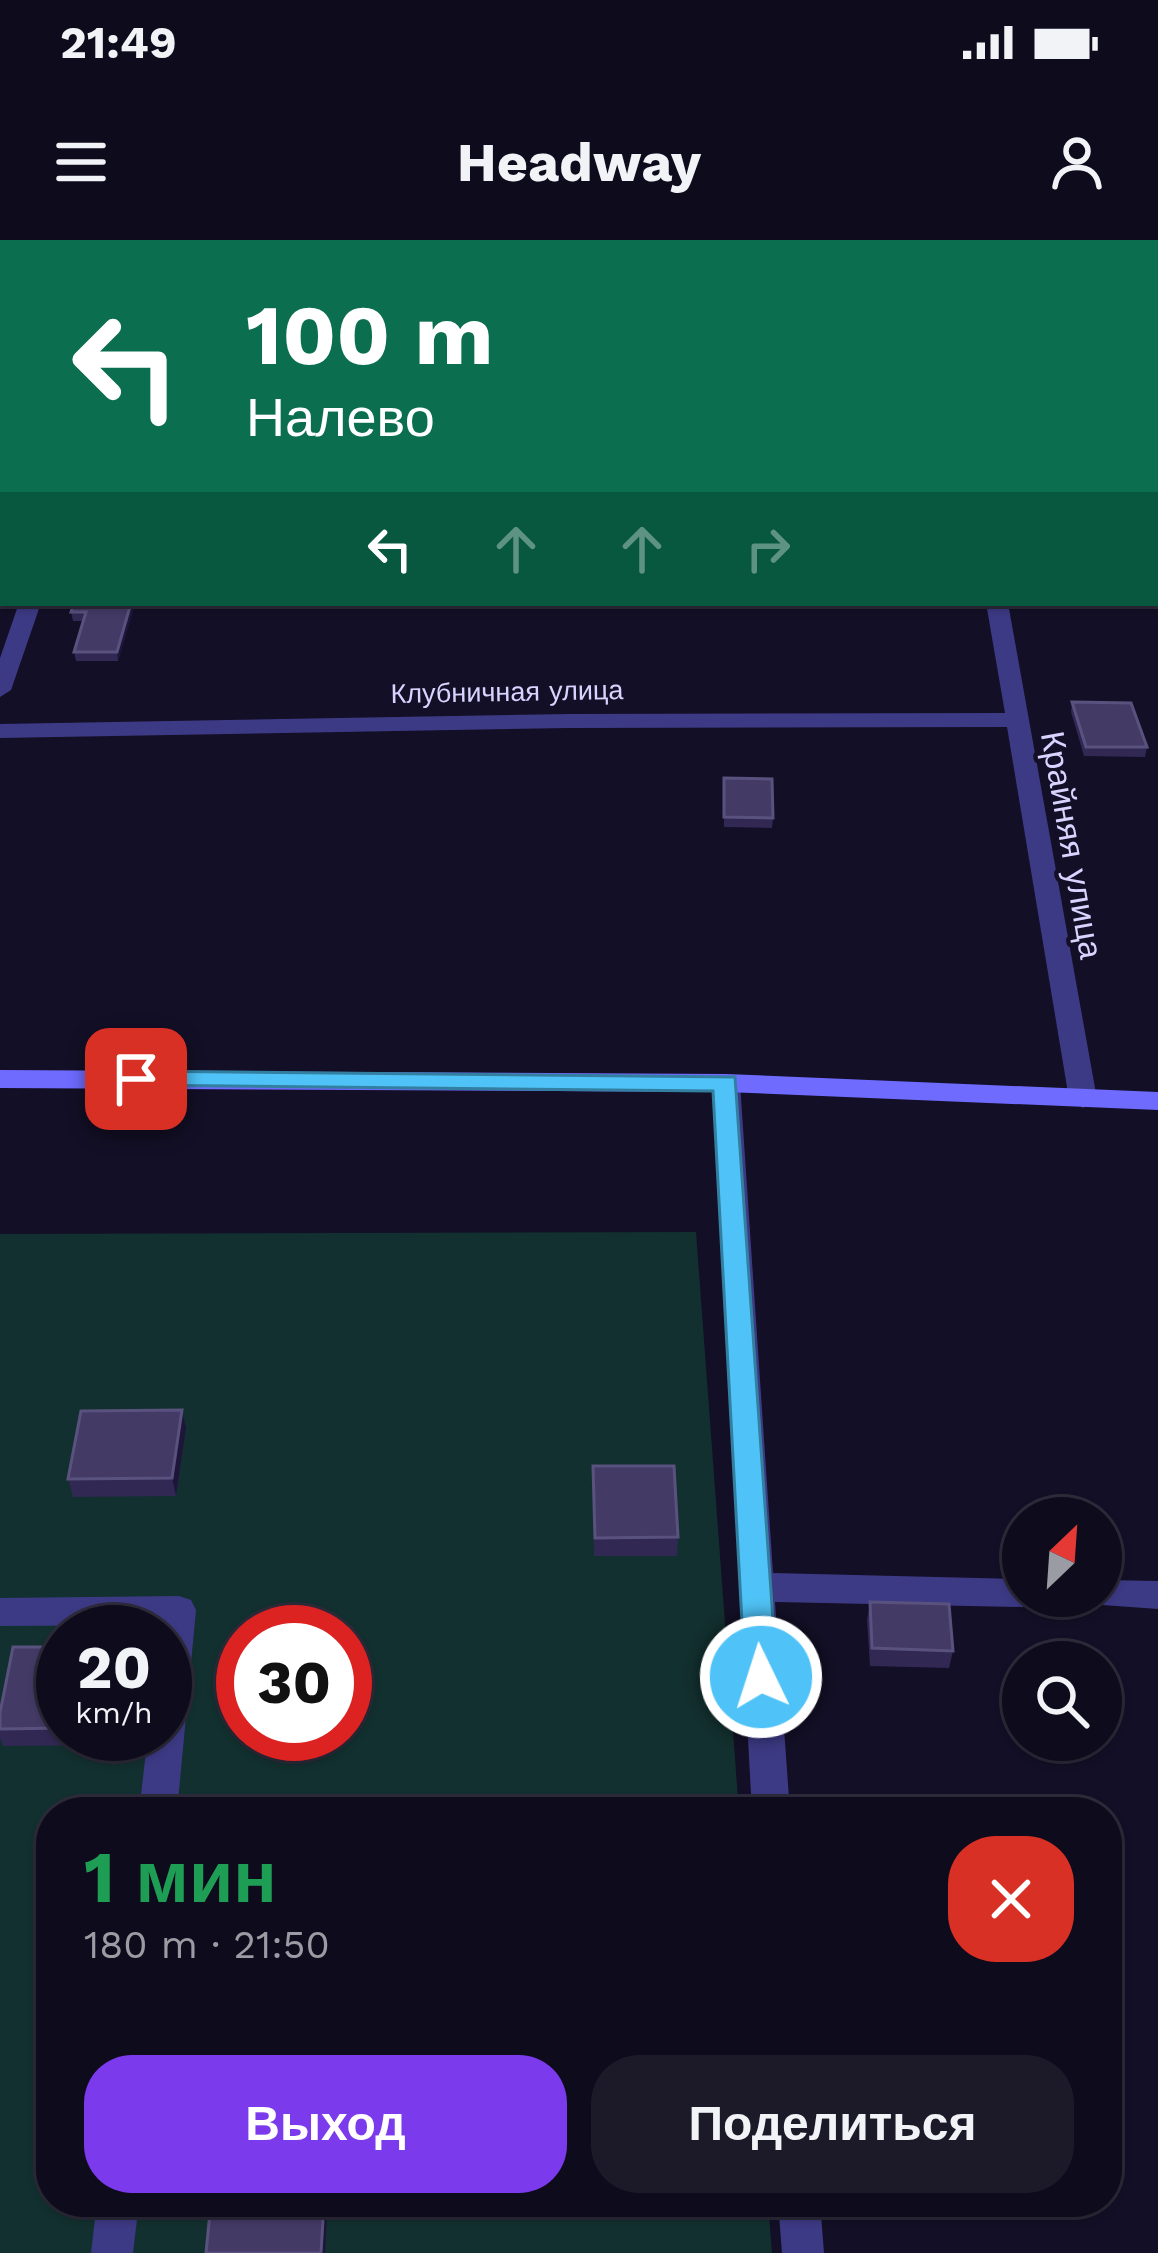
<!DOCTYPE html>
<html lang="ru">
<meta charset="utf-8">
<style>
:root{--surface:#0e0b1c;--page:#1c1929;--text:#f1f3f6;--muted:#9b9ba3;--line:#2e2b3b;--accent:#7c3aed}
body{margin:0;font-family:"Work Sans",sans-serif;background:var(--page);color:var(--text);height:100vh;display:flex;flex-direction:column;font-size:45px;white-space:nowrap}
*{box-sizing:border-box;margin:0}
p{font-size:39px;color:var(--muted)}
.icon{flex:none;width:66px;height:66px;fill:none;stroke:currentColor;stroke-width:2;stroke-linecap:round;stroke-linejoin:round}
.map{position:relative;flex:1;overflow:hidden}
.drawer{position:absolute;left:36px;top:1557px;width:1086px;height:420px;display:flex;flex-direction:column;background:var(--surface);border-radius:48px;box-shadow:0 3px 9px #0004,0 0 0 3px var(--line)}
.drawer>*{flex:none}
.guide{position:absolute;left:0px;top:0px;width:1158px;height:366px;box-shadow:0 3px 9px #0004,0 0 0 3px var(--line);background:#0b6e4f;color:#fff;overflow:hidden}
.needle{width:78px;rotate:25deg}
.controls{position:absolute;left:1002px;top:1257px;display:grid;gap:24px}
.controls a{display:grid;place-items:center;width:120px;height:120px;border-radius:50%;background:var(--surface);box-shadow:0 3px 9px #0004,0 0 0 3px var(--line);font-size:60px}
.speed{position:absolute;left:36px;top:1365px;display:flex;gap:24px;font-size:60px;font-weight:700;text-align:center}
.speed>*{display:grid;place-content:center;width:156px;height:156px;border-radius:50%;background:var(--surface);box-shadow:0 3px 9px #0004,0 0 0 3px var(--line);line-height:1}
.speed small{font-size:30px;font-weight:400}
.speed .limit{border:18px solid #d22;background:#fff;color:#111}
.pin{position:absolute;display:grid;place-items:center;width:102px;height:102px;color:#fff;margin:-51px;border-radius:24px;box-shadow:0 6px 18px #0006}
.me{position:absolute;width:132px;margin:-66px;rotate:356deg;stroke-linejoin:round;filter:drop-shadow(0 0 9px #0008)}
.turn{display:flex;align-items:center;gap:42px;height:252px;padding:0 48px;font-size:54px}
.turn .icon{width:156px;height:156px;stroke-width:2.5}
.turn b{display:block;font-size:84px;line-height:102px}
.lanes{display:flex;align-items:center;height:114px;padding:0 48px;background:#0003;justify-content:center;gap:60px;direction:ltr}
.lanes .off{opacity:.35}
.round{display:grid;place-items:center;flex:none;width:126px;height:126px;border-radius:48px;background:var(--page)}
.overview{display:flex;align-items:center;justify-content:space-between;height:204px;padding:0 48px}
h1{font-size:72px;font-weight:700;line-height:90px;color:#1e9e55}
.button{display:flex;gap:24px;margin-top:auto;padding:24px 48px}
.button a{flex:1;height:138px;border-radius:48px;background:var(--accent);color:#fff;font-size:48px;font-weight:700;line-height:138px;text-align:center}
.button a+a{background:var(--page);color:var(--text)}
.status{display:flex;justify-content:space-between;align-items:center;height:84px;padding:0 60px;background:var(--surface);direction:ltr}
.status svg{height:33px;fill:currentColor}
header{display:flex;justify-content:space-between;align-items:center;height:156px;padding:0 48px;background:var(--surface);font-size:54px;font-weight:700}
.map>svg:first-child{display:block}
.green{fill:#12302f;fill-rule:evenodd}
.lines{fill:none;stroke-linecap:round;stroke-linejoin:round}
.minor{fill:#3d3a85;fill-rule:evenodd}
.secondary{fill:#6f6bff;fill-rule:evenodd}
.wall{fill:#312854}
.shaded-wall{fill:#1d163a}
.building{fill:#433a66;stroke:#5a527e;stroke-width:3}
.route{fill:#4fc3f7;stroke:#337fa1;stroke-width:3}
.labels{text-anchor:middle;dominant-baseline:central;stroke-width:9;stroke-linejoin:round;paint-order:stroke}
.far-street-label{font-size:27px;fill:#d9d4ff;stroke:#130f26}
.street-label{font-size:33px;fill:#d9d4ff;stroke:#130f26}
</style>
<div class="status"><b>21:49</b><svg viewBox="0 0 49 12"><path d="M0 12V9h3v3zM5 12V6h3v6zM10 12V3h3v9zM15 12V0h3v12zM26 1h20v11H26zM47 4h2v5h-2z"/></svg></div>
<header><svg class="icon" aria-label="menu" viewBox="0 0 24 24"><path d="M4 6h16M4 12h16M4 18h16"/></svg>Headway<svg class="icon" aria-label="person" viewBox="0 0 24 24"><circle cx="12" cy="8" r="4"/><path d="M4 21q1-7 8-7t8 7"/></svg></header>
<div class="map">
<svg width="1158" height="2013" viewBox="0 0 1158 2013">
<rect width="100%" height="100%" fill="#130f26"/>
<path class="green" d="M696,992L739,1572H51V1962H768L772,2013H0V994ZM63,1392H165V1494H63ZM243,1392H345V1494H243Z"/>
<g class="lines">
<g class="minor">
<rect x="0" y="57" width="3" height="10"/>
<rect x="0" y="155" width="3" height="12"/>
<polygon points="1155,200 1158,201 1158,222 1155,221"/>
<polygon points="19,363 41,363 11,450 0,457 0,418"/>
<polygon points="986,363 1008,363 1097,859 1083,868 1069,859 1007,487 569,488 0,498 0,484 569,474 1005,473"/>
<polygon points="726,834 740,843 773,1333 1023,1339 1023,1356 1039,1356 1035,1363 1023,1367 775,1362 790,1572 752,1572 712,843"/>
<polygon points="1101,1340 1158,1341 1158,1369 1089,1364 1085,1356 1101,1356"/>
<polygon points="179,1356 191,1360 196,1370 177,1572 139,1572 148,1494 165,1494 165,1392 159,1392 160,1385 0,1386 0,1358"/>
<polygon points="97,1962 139,1962 133,2013 91,2013"/>
<polygon points="778,1962 820,1962 824,2013 782,2013"/>
</g>
<polygon class="secondary" points="0,830 726,834 1158,852 1158,870 726,852 0,848"/>
</g>
<g class="wall">
<polygon points="74,363 135,363 118,421 76,421 74,412 84,381 73,381 71,372"/>
<polygon points="1072,462 1147,507 1145,517 1084,516 1071,472"/>
<polygon points="724,538 773,578 772,588 724,587"/>
<polygon points="186,1188 176,1256 73,1257 68,1239"/>
<polygon points="593,1226 678,1297 677,1316 594,1316"/>
<polygon points="870,1362 953,1411 949,1428 870,1426 867,1380"/>
<polygon points="63,1407 63,1494 117,1494 116,1505 3,1506 0,1498 0,1473"/>
</g>
<g class="shaded-wall">
<polygon points="131,363 135,363 118,421 117,412"/>
<polygon points="182,1170 186,1188 176,1256 172,1238"/>
<polygon points="324,1962 328,1962 325,2013 321,2013"/>
</g>
<g class="building">
<polygon points="44,0 87,0 86,3 42,3"/>
<polygon points="316,0 346,0 345,3 315,3"/>
<polygon points="470,0 514,0 513,3 469,3"/>
<polygon points="1155,7 1158,7 1158,55 1155,47"/>
<polygon points="74,363 131,363 117,412 74,412 86,372 71,372"/>
<polygon points="1072,462 1131,463 1147,507 1086,507"/>
<polygon points="724,538 772,539 773,578 724,577"/>
<polygon points="182,1170 172,1238 68,1239 81,1171"/>
<polygon points="593,1226 674,1226 678,1297 595,1298"/>
<polygon points="870,1362 949,1364 953,1411 872,1408"/>
<polygon points="13,1407 63,1407 63,1488 0,1489 0,1473"/>
<polygon points="211,1962 324,1962 321,2013 206,2013"/>
</g>
<polygon class="route" points="136,831 735,837 777,1437 773,1447 761,1451 750,1447 745,1437 713,851 127,845 124,839"/>
<g class="labels">
<g class="far-street-label">
<text transform="translate(507 452) rotate(-1)">Клубничная улица</text>
</g>
<g class="street-label">
<text transform="translate(1072 605) rotate(80)">Крайняя улица</text>
</g>
</g>
</svg>
<div class="controls">
<a><svg class="needle" viewBox="-14 -14 28 28"><path d="M0-13l5 13h-10z" fill="#e53935"/><path d="M0 13l5-13h-10z" fill="#9b9ba3"/></svg></a>
<a><svg class="icon" aria-label="search" viewBox="0 0 24 24"><circle cx="10" cy="10" r="6"/><path d="M15 15l6 6"/></svg></a>
</div>
<div class="speed"><div>20<small>km/h</small></div><div class="limit">30</div></div>
<div class="pin" style="left:136px;top:839px;background:#d93025"><svg class="icon" aria-label="arrive" viewBox="0 0 24 24"><path d="M6 21V4h12l-3 4 3 4H6"/></svg></div>
<svg class="me" style="left:761px;top:1437px" viewBox="-20 -20 40 40"><circle r="17" fill="#4fc3f7" stroke="#fff" stroke-width="3"/><path d="M0-11L8 9 0 5-8 9z" fill="#fff"/></svg>
<div class="guide">
<div class="turn"><svg class="icon" aria-label="left" viewBox="0 0 24 24"><path d="M17 20v-9H6M10 6l-5 5 5 5"/></svg><div><b>100 m</b>Налево</div></div>
<div class="lanes"><svg class="icon" aria-label="left" viewBox="0 0 24 24"><path d="M17 20v-9H6M10 6l-5 5 5 5"/></svg><svg class="icon off" aria-label="ahead" viewBox="0 0 24 24"><path d="M12 20V5M6 11l6-6 6 6"/></svg><svg class="icon off" aria-label="ahead" viewBox="0 0 24 24"><path d="M12 20V5M6 11l6-6 6 6"/></svg><svg class="icon off" aria-label="right" viewBox="0 0 24 24"><path d="M7 20v-9h11M14 6l5 5-5 5"/></svg></div>
</div>
<section class="drawer">
<div class="overview"><div><h1>1 мин</h1><p>180 m · 21:50</p></div><a class="round" style="background:#d93025;color:#fff"><svg class="icon" aria-label="close" viewBox="0 0 24 24"><path d="M6 6l12 12M18 6L6 18"/></svg></a></div>
<div class="button"><a>Выход</a><a>Поделиться</a></div>
</section>
</div>
